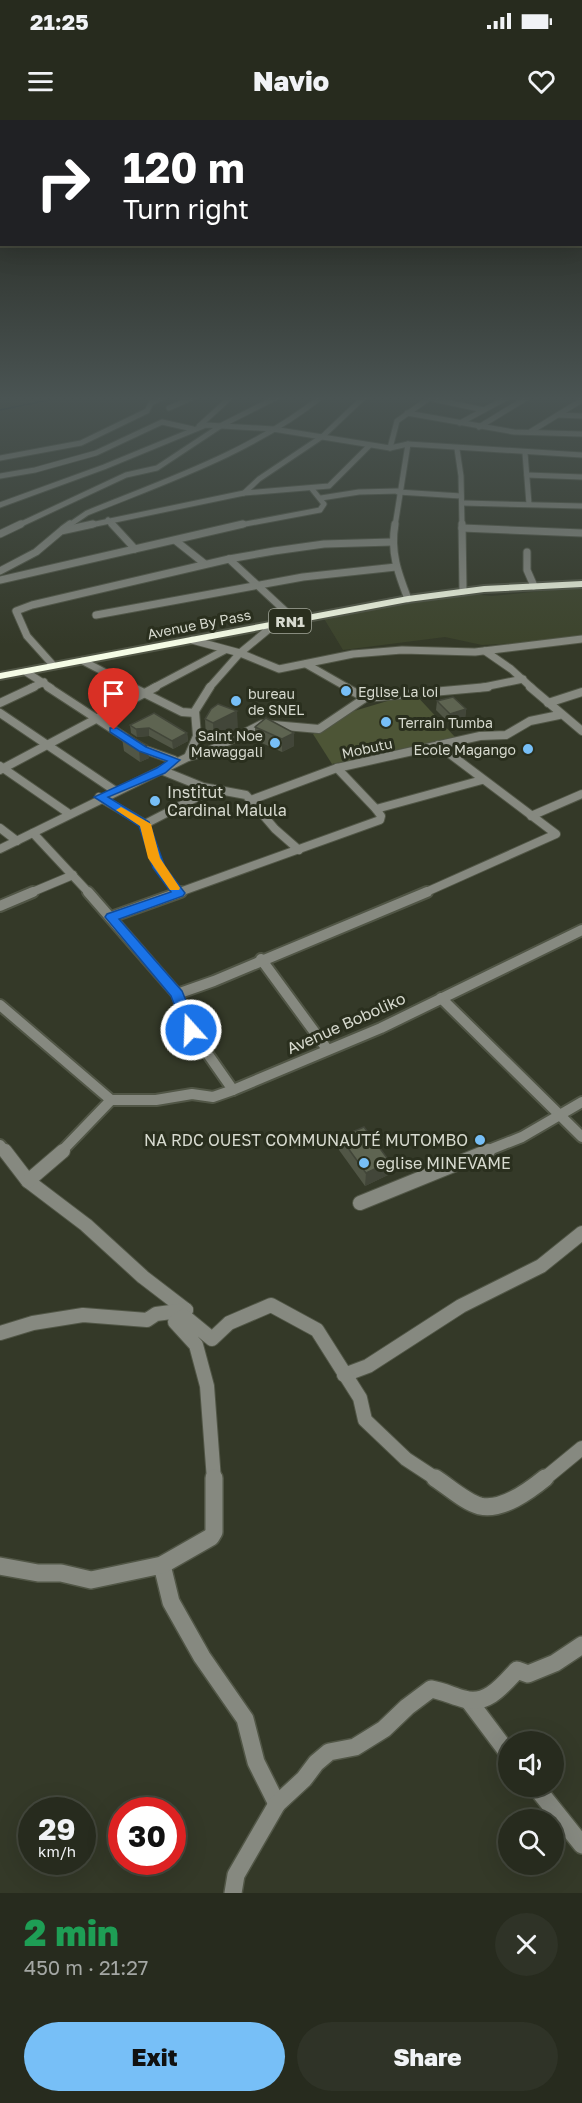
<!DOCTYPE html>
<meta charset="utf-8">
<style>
:root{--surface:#272b1e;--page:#2f3327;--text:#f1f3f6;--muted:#a4a7a4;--line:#43473c;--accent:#77bff7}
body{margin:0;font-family:"Golos Text",sans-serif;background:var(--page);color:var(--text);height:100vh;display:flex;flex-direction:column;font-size:22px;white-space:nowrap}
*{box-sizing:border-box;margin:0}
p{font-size:20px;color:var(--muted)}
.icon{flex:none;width:33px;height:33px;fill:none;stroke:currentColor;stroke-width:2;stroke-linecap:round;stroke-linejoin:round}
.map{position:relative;height:1773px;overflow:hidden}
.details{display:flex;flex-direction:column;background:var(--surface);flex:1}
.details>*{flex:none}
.banner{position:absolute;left:0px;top:0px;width:582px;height:126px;box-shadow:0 6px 24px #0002,0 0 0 2px var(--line);background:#202124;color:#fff;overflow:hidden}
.tools{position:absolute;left:498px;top:1611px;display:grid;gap:12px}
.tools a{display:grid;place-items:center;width:66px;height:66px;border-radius:50%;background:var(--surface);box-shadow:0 6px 24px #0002,0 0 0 2px var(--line);font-size:30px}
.speed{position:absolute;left:18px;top:1677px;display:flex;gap:12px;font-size:30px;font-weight:700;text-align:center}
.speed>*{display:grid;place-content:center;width:78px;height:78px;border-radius:50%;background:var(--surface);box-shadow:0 6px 24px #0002,0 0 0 2px var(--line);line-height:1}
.speed small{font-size:15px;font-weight:400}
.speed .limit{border:9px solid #d22;background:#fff;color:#111}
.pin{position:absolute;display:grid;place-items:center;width:51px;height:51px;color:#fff;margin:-62px -26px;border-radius:50% 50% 50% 0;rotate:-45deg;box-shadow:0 0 6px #0007}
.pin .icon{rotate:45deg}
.me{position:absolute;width:66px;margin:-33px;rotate:340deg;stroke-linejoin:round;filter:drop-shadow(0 0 4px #0008)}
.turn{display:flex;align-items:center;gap:21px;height:126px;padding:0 24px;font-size:27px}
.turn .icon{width:78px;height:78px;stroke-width:2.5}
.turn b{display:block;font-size:42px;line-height:51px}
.round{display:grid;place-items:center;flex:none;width:63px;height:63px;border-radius:32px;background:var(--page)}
.head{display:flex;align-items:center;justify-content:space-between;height:102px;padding:0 24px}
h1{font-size:36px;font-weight:800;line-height:45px;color:#1e9e55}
.button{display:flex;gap:12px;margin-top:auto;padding:12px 24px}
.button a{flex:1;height:69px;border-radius:36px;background:var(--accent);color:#111;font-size:24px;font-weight:800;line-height:69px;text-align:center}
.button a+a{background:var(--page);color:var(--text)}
.status{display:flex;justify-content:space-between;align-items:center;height:42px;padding:0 30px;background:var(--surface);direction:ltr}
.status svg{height:16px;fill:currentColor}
header{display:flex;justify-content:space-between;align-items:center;height:78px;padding:0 24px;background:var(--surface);font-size:27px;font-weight:800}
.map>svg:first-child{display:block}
.built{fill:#3d442c}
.green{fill:#4d5536}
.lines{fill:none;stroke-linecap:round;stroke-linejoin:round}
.stream{stroke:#061f31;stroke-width:1.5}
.minor-far5-casing{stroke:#515646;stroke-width:7}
.minor-far4-casing{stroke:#515646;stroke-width:9}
.minor-far3-casing{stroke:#515646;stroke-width:10}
.minor-far2-casing{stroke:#515646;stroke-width:14}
.minor-far1-casing{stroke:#515646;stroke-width:16}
.minor-casing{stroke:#515646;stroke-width:20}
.highway-casing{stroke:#515646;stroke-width:4}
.minor-far5{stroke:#868980;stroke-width:5}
.minor-far4{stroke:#868980;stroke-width:7}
.minor-far3{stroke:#868980;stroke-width:8}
.minor-far2{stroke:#868980;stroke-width:10}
.minor-far1{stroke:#868980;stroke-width:14}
.minor{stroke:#868980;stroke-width:17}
.highway{fill:#f5fce6;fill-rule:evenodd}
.wall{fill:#515646}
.shaded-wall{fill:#424639}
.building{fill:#5e6451;stroke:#424639;stroke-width:1.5}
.route{fill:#1a73e8;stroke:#114b97;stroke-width:1.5}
.slow{fill:#f59e0b}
.poi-dot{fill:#77bff7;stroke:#2a2f1e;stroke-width:2}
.labels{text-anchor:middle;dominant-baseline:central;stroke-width:6;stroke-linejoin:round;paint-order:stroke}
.far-street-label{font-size:14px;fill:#d7dacf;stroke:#2a2f1e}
.far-poi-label{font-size:14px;fill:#d7dacf;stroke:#2a2f1e;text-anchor:start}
.shield{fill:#2a2f1e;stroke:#a3a79a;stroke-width:1.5}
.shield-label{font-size:15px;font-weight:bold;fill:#d7dacf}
.poi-label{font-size:16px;fill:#d7dacf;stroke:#2a2f1e;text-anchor:start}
.street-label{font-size:16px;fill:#d7dacf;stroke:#2a2f1e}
</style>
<div class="status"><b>21:25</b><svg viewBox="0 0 49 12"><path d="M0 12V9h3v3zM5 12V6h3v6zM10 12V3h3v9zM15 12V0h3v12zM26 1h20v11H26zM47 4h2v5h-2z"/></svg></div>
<header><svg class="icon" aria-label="menu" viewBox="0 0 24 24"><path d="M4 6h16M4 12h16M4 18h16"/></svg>Navio<svg class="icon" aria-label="heart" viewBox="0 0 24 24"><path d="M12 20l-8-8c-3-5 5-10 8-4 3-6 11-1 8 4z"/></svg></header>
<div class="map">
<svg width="582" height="1773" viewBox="0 0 582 1773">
<rect width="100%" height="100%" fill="#343928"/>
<polygon class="built" points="582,467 582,515 518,523 482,525 445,517 343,530 323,497 472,474 492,476"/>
<polygon class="green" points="414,573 455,617 332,644 313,614 354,591"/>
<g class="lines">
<polyline class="stream" points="0,290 63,277"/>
<defs>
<g id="minor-far5">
<polyline points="428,278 484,290"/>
<polyline points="169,288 194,277"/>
<polyline points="407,293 514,312 582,314"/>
<polyline points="558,295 582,296"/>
<polyline points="460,303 508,277"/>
<polyline points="199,306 231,277"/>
<polyline points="479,307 528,277"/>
<polyline points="530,312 582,280"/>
<polyline points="390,328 397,301 431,277"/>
<polyline points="457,329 461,356 462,406"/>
<polyline points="525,333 529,384"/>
<polyline points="0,338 81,323 147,291 151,283 164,277"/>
<polyline points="527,355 582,357"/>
<polyline points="0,356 35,350 96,333 162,302 193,309"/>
<polyline points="398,372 461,376"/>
<polyline points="244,373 259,359 323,316 364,277"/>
<polyline points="321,378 359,372 398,371"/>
<polyline points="463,383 582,386"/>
<polyline points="0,385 104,347 206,305 273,309 390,328 408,324 582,335"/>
<polyline points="108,400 113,406"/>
<polyline points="17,406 126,355 157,348 222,305 277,277"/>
<path d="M68,406L87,393C168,360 252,332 321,277"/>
<polyline points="86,406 244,373 329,366 369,326"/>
<polyline points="235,406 320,390 324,384 312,369"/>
<polyline points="395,406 408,324"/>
</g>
<g id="minor-far4">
<polyline points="112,404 135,429"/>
<path d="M395,404C390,432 398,453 408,479"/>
<polyline points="462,404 463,471"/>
<polyline points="462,408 582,413"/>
<polyline points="63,409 70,404"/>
<polyline points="0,414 21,404"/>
<polyline points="176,421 205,444"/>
<polyline points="527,432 527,450 534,466"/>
<polyline points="229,439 295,500"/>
<polyline points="0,451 36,432 61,411 93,404"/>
<polyline points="0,460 243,404"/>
<polyline points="96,495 303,457 396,447"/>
<polyline points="192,520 240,533 279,549 353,534 402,530 475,532 582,519"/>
<polyline points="485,531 511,549 532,568"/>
<polyline points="83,541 135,568"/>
<polyline points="306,544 348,568"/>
<polyline points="53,545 27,516 16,491 32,485 229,439 274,431 324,424 392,422"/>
<polyline points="26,552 51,568"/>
<polyline points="31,568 44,562"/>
<polyline points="153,568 225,530"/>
<polyline points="209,568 240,533 275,504"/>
<polyline points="479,568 523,559"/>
</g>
<g id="minor-far3">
<polyline points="48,567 143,629 174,640"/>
<polyline points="132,567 182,592 195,593"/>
<polyline points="345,567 365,578"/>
<polyline points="530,567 582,611"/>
<polyline points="0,583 34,567"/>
<polyline points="548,583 582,572"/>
<polyline points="0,593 114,670"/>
<polyline points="188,637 207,632 262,604 319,609 365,578 488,567"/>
<polyline points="0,646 68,693"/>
<polyline points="0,650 156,567"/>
<polyline points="161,650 203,667 246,675 275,709 299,730"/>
<polyline points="99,677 145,704 154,739 179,773"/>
<polyline points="251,680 337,648 480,616 506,615 530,601 559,595"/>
<polyline points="376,689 482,660"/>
<polyline points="531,696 582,674"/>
<polyline points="145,704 213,669"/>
<polyline points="0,708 17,721"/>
<polyline points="33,713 89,773"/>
<polyline points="0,729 188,637 197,616 195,591 210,567"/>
<polyline points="30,773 73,755"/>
<polyline points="177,773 380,700 381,696 376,689 337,648"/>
<polyline points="424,773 556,714 438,625"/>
</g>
<g id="minor-far2">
<polyline points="88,772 177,874 191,910 233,970"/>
<polyline points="0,786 33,772"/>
<polyline points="111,797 181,772"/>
<polyline points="261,839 327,929"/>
<polyline points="177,874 214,861 427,772"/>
<polyline points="441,878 582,1017"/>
<polyline points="0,885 111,980"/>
<polyline points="111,980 156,980 192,974 213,977 233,970 381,908 582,810"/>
<polyline points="0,1025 6,1032"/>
<polyline points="61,1032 111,980"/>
<polyline points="484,1032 522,1017 582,982"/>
</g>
<g id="minor-far1">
<polyline points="5,1031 28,1061 86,1105 143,1157 186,1190"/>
<polyline points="28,1061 63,1031"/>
<polyline points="360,1083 488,1031"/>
<polyline points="0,1213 33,1203 83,1195 147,1200 156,1194 186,1190"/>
<polyline points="344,1255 368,1246 461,1186 541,1146 582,1113"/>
<polyline points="214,1360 207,1266 196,1225 175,1202 184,1196 212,1219 229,1203 271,1185 317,1210 360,1278 365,1300 406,1339 438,1360"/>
<polyline points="543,1360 582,1328"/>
</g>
<g id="minor">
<path d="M435,1358C449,1367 465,1382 480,1386C502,1391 529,1371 545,1358"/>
<polyline points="162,1445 171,1482 202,1537 245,1599 256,1642 277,1684"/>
<polyline points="0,1446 38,1453 61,1453 91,1460 162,1445 211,1417 214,1412 214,1358"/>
<polyline points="469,1581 508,1633"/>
<polyline points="535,1666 582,1725"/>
<path d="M233,1773L236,1755L277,1684L304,1659L316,1643L329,1632L355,1627L384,1609L407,1587L431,1569C443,1571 453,1576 464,1579C487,1586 503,1565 517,1550L528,1554L555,1543L582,1525"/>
</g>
<polygon id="highway" points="582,461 582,467 484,472 408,482 0,559 0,553 408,476 484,466"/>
</defs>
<use href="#minor-far5" class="minor-far5-casing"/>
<use href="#minor-far4" class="minor-far4-casing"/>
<use href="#minor-far3" class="minor-far3-casing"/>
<use href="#minor-far2" class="minor-far2-casing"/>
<use href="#minor-far1" class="minor-far1-casing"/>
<use href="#minor" class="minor-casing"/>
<use href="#highway" class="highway-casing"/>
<use href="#minor-far5" class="minor-far5"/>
<use href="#minor-far4" class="minor-far4"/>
<use href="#minor-far3" class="minor-far3"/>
<use href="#minor-far2" class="minor-far2"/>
<use href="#minor-far1" class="minor-far1"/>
<use href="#minor" class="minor"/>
<use href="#highway" class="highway"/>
</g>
<g class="wall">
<polygon points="437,581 466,589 465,599 449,603 436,590"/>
<polygon points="266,598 294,626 282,632 255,620 255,607"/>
<polygon points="205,599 238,609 214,621 206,618"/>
<polygon points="130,605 187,613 188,621 173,629 149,616 137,617 131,613"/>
<polygon points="128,615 149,638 140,642 124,631 122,618"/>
<polygon points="340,1017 390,1042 388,1055 365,1066 339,1030"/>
</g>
<g class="shaded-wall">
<polygon points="466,589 465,599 449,603 450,594"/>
<polygon points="237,591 238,609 214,621 213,603"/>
<polygon points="149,608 149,616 137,617 136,609"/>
<polygon points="187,613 188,621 173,629 172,621"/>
<polygon points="294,613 294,626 282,632 282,619"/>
<polygon points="147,625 149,638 140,642 139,629"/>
<polygon points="390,1042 388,1055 365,1066 366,1053"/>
</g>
<g class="building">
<polygon points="453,577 466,589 450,594 437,581"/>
<polygon points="218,584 237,591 213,603 205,599 211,589"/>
<polygon points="154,593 187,613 172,621 149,608 136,609 130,605"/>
<polygon points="266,598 294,613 282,619 255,607"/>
<polygon points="128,615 147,625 139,629 122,618"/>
<polygon points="364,1007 390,1042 366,1053 340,1017"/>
</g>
<linearGradient id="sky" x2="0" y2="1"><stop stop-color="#1d1f16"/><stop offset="0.53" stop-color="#4a5453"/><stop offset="1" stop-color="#4a5453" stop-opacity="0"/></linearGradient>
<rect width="582" height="525" fill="url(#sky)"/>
<polygon class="route" points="110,608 117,608 146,627 180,640 165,653 108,677 149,702 165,747 185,773 183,776 119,799 182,871 198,910 191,915 184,910 171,876 105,797 107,794 171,772 153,748 139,706 94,677 157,648 167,641 139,631 110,612"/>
<polygon class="slow" points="121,687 151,704 160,738 180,768 179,770 170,770 148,738 140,706 116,690"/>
<g class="poi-dot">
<circle cx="346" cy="571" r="6"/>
<circle cx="236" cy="581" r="6"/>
<circle cx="386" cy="602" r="6"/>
<circle cx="275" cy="623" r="6"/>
<circle cx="528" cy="629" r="6"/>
<circle cx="155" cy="681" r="6"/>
<circle cx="480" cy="1020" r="6"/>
<circle cx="364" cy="1043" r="6"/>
</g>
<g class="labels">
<g class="far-street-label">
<text transform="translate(199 504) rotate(-11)">Avenue By Pass</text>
<text transform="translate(367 628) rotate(-12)">Mobutu</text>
</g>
<g class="far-poi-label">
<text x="358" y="571">Eglise La loi</text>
<text x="248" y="573">bureau<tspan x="248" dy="16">de SNEL</tspan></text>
<text x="398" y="602">Terrain Tumba</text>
<text x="263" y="615" text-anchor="end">Saint Noe<tspan x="263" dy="16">Mawaggali</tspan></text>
<text x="516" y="629" text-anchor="end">Ecole Magango</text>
</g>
<rect class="shield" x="269" y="489" width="42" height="24" rx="4.5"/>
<g class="shield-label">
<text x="290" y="501">RN1</text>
</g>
<g class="poi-label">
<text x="167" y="672">Institut<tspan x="167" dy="18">Cardinal Malula</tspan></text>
<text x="468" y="1020" text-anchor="end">NA RDC OUEST COMMUNAUTÉ MUTOMBO</text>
<text x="376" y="1043">eglise MINEVAME</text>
</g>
<g class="street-label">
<text transform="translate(346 903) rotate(-24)">Avenue Boboliko</text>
</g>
</g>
</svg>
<div class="tools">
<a><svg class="icon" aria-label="sound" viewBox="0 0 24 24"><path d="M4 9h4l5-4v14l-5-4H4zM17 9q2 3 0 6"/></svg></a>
<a><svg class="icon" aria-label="search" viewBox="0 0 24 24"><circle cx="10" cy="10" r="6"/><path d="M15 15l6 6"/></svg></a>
</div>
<div class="speed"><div>29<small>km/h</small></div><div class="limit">30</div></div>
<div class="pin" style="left:114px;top:610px;background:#d93025"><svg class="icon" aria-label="arrive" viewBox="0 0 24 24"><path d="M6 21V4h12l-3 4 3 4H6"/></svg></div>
<svg class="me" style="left:191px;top:910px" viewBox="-20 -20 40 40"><circle r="17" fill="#1a73e8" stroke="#fff" stroke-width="3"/><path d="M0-11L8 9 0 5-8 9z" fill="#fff"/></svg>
<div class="banner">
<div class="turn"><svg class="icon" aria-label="right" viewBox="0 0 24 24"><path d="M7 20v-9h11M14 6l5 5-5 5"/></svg><div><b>120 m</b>Turn right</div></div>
</div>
</div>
<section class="details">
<div class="head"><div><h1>2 min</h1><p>450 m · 21:27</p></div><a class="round"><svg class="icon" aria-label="close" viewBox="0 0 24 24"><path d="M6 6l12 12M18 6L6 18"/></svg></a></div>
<div class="button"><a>Exit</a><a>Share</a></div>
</section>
